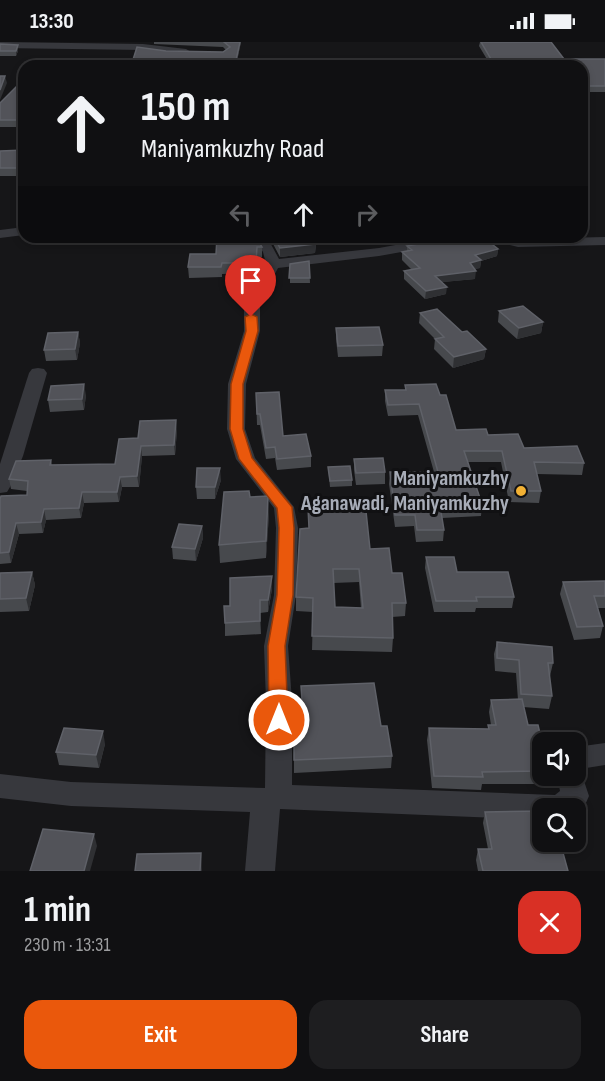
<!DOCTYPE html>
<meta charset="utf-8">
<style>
:root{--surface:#101012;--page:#1e1e20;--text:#f1f3f6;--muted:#9c9d9f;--line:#303032;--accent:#ea580c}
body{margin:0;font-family:"Sofia Sans Condensed",sans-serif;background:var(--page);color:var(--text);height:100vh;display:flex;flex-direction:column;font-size:22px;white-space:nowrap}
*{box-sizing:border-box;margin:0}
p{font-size:20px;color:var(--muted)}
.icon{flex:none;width:33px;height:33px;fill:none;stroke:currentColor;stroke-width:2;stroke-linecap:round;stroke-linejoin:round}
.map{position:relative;height:829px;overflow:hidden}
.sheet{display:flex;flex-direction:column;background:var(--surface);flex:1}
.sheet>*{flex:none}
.hud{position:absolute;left:18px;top:18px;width:570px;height:183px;border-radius:18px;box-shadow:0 3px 9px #0003,0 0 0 2px var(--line);background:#101012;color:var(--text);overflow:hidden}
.fabs{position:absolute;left:532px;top:690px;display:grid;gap:12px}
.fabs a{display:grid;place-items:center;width:54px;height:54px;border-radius:12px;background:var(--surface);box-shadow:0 3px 9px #0003,0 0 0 2px var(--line);font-size:30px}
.pin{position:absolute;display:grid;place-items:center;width:51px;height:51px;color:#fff;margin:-62px -26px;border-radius:50% 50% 50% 0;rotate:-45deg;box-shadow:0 0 6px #0007}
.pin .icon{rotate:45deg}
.me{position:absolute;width:66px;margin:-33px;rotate:0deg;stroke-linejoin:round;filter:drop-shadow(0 0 4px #0008)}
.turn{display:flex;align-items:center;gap:21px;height:126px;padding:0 24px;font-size:27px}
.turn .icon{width:78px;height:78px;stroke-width:2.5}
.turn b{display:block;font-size:42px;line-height:51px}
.lanes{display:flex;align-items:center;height:57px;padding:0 24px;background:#0003;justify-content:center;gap:30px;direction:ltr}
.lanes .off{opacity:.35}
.round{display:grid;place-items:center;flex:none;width:63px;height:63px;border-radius:18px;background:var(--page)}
.overview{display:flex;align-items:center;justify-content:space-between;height:102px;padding:0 24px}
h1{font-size:36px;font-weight:700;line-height:45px}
.action{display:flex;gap:12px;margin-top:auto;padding:12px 24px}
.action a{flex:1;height:69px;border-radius:18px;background:var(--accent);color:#fff;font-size:24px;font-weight:700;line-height:69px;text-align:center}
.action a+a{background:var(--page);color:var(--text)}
.status{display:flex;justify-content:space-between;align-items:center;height:42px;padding:0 30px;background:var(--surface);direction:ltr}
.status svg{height:16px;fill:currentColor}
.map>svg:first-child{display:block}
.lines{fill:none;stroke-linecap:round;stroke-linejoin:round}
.street{fill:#37383d;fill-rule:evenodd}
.wall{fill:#47494d;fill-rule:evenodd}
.shaded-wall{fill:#2f3033}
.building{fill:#525359;stroke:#5f6168;stroke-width:1.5;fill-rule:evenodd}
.route{fill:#ea580c;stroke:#983908;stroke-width:1.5}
.poi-dot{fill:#f2b134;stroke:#111113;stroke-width:2}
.labels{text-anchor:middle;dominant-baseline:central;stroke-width:6;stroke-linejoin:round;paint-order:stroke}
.poi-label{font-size:22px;font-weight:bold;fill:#a8adb8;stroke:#111113;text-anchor:end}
</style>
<div class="status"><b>13:30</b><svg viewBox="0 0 49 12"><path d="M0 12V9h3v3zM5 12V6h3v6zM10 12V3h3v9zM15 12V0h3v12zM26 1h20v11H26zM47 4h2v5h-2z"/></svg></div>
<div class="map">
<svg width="605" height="829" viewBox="0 0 605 829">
<rect width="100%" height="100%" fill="#161618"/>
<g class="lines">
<g class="street">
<polygon points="0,0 143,2 186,7 191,10 186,13 143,8 0,6"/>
<polygon points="24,185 24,193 0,196 0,188"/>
<polygon points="253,195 267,195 279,217 379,206 439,195 470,195 463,199 379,214 278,226 260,261 260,289 246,342 245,387 255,416 294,465 298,486 296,553 288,604 292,659 292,743 555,753 560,749 557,734 576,734 576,705 605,701 605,723 580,727 589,754 585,763 576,770 576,766 543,766 543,778 280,767 275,829 245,829 250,770 71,764 0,756 0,732 71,740 265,746 266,659 264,604 274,553 276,486 274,466 236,417 227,387 228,342 244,289 244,261 266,222 263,210"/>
<polygon points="487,195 518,197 605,195 605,203 518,205 489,198"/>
<polygon points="38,326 44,327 47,331 23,414 10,445 7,450 0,451 0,422 29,331 32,327"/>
</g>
</g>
<g class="wall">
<polygon points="154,0 241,0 236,24 167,24 156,23 155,24 131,24 166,9 223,10 226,8 223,5 154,2"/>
<polygon points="480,0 551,0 564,17 605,17 605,50 582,50 582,24 491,24 479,4"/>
<polygon points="0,2 18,3 18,9 16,14 0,14"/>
<polygon points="24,37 21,85 0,85 0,61"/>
<polygon points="24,108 24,134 0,134 0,109"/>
<polygon points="582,163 585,170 584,177 586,182 585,189 582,189"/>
<polygon points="217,195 262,205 262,215 258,216 257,231 222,232 222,235 189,236 188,225 216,212"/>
<polygon points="272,195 309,195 316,202 315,211 280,215 272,200"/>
<polygon points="389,195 416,195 416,197 395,201"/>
<polygon points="407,204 498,207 497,214 481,219 480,226 474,227 475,237 442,240 446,252 425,257 404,237 404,229 412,228 402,218 402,210 407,209"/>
<polygon points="309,219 310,241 290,241 290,222"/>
<polygon points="499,269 543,280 541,291 517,297 498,280"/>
<polygon points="420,271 462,290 486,307 484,317 453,326 434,307 435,297 419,281"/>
<polygon points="336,286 383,303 382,314 338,315 336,297"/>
<polygon points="78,290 80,301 77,318 46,319 44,308"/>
<polygon points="405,343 440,353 456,388 488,393 524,406 584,421 582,433 537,432 541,449 539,461 509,460 501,420 468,420 482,462 481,474 442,476 444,488 443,499 416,500 414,484 395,485 389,442 390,430 434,430 418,373 388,374 385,359 385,348 405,348"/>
<polygon points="256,351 283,394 311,414 311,425 277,428 275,416 266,417 260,383 257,383"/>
<polygon points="86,353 84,368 50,370 48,358"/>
<polygon points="177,388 175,413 142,414 139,445 122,445 119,460 84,461 81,476 46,478 43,491 19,492 11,521 0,522 0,457 27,453 27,449 11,447 9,437 51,418 52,423 115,422 138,396"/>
<polygon points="354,417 385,430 385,442 356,443 354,428"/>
<polygon points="328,425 352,438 352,444 330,445"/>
<polygon points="221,438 215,457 197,457 196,445"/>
<polygon points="250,455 269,472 266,516 220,521 219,503"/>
<path d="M338,458L370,507L392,531L406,561L405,574L392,575L393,596L392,610L312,608L313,570L296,569V555L309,486L308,465H338ZM359,540L361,566L335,565L333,541Z"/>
<polygon points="202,484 203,496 196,519 173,517 172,505"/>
<polygon points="426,515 457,530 514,555 512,566 476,566 475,570 434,570 425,526"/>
<polygon points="32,530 35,543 29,569 0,570 0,531"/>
<polygon points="272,534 272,547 268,570 260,571 261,592 225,594 225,581 230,564"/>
<polygon points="605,539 605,566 598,566 603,584 600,596 574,598 560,552 563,540"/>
<polygon points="497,600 553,621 550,634 549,634 552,654 549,667 523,665 528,683 543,704 543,734 548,734 546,742 482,742 481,748 432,746 427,698 429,686 488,687 488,683 491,683 489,670 491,658 518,658 516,631 495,629 494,612"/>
<polygon points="301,644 381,684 392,714 391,726 294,731 294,687 303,686"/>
<polygon points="105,702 99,726 59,723 56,710"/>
<polygon points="485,770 543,800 560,800 560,801 568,829 478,829 476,818 478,807 488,807 483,781"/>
</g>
<g class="shaded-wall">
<polygon points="240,0 241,0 236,24 235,24"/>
<polygon points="18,3 18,9 16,14 16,9"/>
<polygon points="156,17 156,23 155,24 151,24"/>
<polygon points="5,34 7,41 0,58 0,48"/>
<polygon points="24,74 24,82 21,85 20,78"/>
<polygon points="585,170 584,177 582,178 582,171"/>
<polygon points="395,195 416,195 416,197 395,201"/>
<polygon points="316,202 315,211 280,215 280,206"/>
<polygon points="498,207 497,214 481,219 480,226 469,228 470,221 475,213"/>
<polygon points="476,229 475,237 434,241 435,234"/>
<polygon points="447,245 446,252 425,257 426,249"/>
<polygon points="543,280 541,291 517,297 519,286"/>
<polygon points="78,290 80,301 77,318 75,307"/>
<polygon points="486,307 484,317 453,326 454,315"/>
<polygon points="84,342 86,353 84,368 82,357"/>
<polygon points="176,378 177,388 175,413 174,403"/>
<polygon points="141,404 142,414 139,445 137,434"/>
<polygon points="220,426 221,438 215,457 215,445"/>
<polygon points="120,435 122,445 119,460 117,450"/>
<polygon points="82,450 84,461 81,476 79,466"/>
<polygon points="268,454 269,472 266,516 266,499"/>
<polygon points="44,467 46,478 43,491 41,480"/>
<polygon points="16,481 19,492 11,521 9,510"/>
<polygon points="202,484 203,496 196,519 195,507"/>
<polygon points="32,530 35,543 29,569 26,556"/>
<polygon points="272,534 272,547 268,570 268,558"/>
<polygon points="103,689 105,702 99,726 96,713"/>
<polygon points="94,792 97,804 90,829 84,829"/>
<polygon points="201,811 202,829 200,829"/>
</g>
<g class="building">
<polygon points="224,0 240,0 235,23 208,24 156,17 151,24 131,24 137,5 166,9 223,10 230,5"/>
<polygon points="481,0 551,0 564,17 605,17 605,44 582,44 582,24 495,24"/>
<polygon points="0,2 18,3 16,9 0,9"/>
<polygon points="0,34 5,34 0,48"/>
<polygon points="24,37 24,74 20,78 0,78 0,61"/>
<polygon points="24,108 24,126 0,126 0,109"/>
<polygon points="582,163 584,163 585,170 582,171"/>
<polygon points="582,175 586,182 582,182"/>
<polygon points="217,195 256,195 262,205 257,205 256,221 222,221 221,225 188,225 190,212 216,212"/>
<polygon points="274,195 309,195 316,202 280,206"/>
<polygon points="458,195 483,195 498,207 475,213 481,218 470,221 476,229 435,234 447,245 426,249 404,229 420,226 402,210 412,208 407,204"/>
<polygon points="309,219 310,236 289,236 290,222"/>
<polygon points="523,264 543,280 519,286 499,269"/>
<polygon points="437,267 462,290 467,289 486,307 454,315 435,297 444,295 420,271"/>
<polygon points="379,285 383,303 338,304 336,286"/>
<polygon points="78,290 75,307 44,308 48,291"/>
<polygon points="84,342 82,357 48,358 51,344"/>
<polygon points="436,342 440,353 446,353 456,388 486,387 488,393 518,392 524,406 577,404 584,421 534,420 541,449 511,449 502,409 464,409 482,462 440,464 444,488 417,488 415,473 395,473 390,430 438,430 419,362 388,363 385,348 406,348 405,343"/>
<polygon points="279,350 283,394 306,392 311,414 277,417 275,405 266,406 260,372 257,372 256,351"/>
<polygon points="176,378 174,403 141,404 137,434 120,435 117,450 82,450 79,466 44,467 41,480 16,481 9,510 0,511 0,457 1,454 27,453 28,439 9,437 16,419 51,418 50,423 115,422 119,397 138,396 140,379"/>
<polygon points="383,416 385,430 356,431 354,417"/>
<polygon points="350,424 352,438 330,439 328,425"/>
<polygon points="197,426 220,426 215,445 196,445"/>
<polygon points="249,449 250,455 268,454 266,499 219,503 224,450"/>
<path d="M361,457V460H365L370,507L389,506L392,531H402L406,561H392L393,596L312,594L313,556L296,555L300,487L309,486L308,465H339L338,458ZM333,527H359L363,566L335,565Z"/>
<polygon points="179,482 202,484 195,507 172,505"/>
<polygon points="426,515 454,515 457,530 508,530 514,555 476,555 477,559 436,559"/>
<polygon points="32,530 26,556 0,557 0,531"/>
<polygon points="272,534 268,558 260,558 260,579 225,581 224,564 230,564 230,536"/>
<polygon points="605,539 605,554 594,554 603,584 577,585 563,540"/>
<polygon points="497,600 552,605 553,621 548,621 552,654 521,652 519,618 497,616"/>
<polygon points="374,641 381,684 387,684 392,714 294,718 294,687 304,686 301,644"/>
<polygon points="522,657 528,683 538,683 543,704 543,729 482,730 483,735 434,734 429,686 489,687 488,683 496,683 491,658"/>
<polygon points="64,686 103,689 96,713 56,710"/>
<polygon points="543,769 543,800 560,800 568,829 483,829 478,807 492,807 485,770"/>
<polygon points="43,787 94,792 84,829 30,829"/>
<polygon points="201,811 200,829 135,829 137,812"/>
</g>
<polygon class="route" points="251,272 257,275 258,289 243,342 243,387 252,416 292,465 294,486 293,553 285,604 288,678 285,683 279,685 272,683 269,678 268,604 277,553 279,486 277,466 239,417 230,387 231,342 246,289 245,275"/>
<circle class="poi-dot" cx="521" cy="449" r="6"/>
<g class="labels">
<g class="poi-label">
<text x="509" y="436">Maniyamkuzhy<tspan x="509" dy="25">Aganawadi, Maniyamkuzhy</tspan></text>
</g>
</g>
</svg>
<div class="fabs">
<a><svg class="icon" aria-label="sound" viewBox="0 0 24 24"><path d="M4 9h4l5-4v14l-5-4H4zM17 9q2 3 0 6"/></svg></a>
<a><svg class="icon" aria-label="search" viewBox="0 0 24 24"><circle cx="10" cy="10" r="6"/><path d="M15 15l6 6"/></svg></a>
</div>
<div class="pin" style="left:251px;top:275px;background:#d93025"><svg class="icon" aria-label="arrive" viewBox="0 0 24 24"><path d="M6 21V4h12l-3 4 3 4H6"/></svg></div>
<svg class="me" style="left:279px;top:678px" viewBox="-20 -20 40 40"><circle r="17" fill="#ea580c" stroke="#fff" stroke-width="3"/><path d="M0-11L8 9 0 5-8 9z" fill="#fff"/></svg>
<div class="hud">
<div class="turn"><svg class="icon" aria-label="ahead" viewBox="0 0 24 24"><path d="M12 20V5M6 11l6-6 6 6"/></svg><div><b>150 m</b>Maniyamkuzhy Road</div></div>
<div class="lanes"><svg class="icon off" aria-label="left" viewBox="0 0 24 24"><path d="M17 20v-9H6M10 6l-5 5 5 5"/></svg><svg class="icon" aria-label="ahead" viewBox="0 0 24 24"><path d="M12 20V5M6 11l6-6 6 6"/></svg><svg class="icon off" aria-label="right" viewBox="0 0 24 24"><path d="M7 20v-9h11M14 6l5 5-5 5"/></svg></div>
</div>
</div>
<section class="sheet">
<div class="overview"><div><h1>1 min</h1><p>230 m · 13:31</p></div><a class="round" style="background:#d93025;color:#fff"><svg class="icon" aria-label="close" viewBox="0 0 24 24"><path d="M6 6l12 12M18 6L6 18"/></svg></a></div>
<div class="action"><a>Exit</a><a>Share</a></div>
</section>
